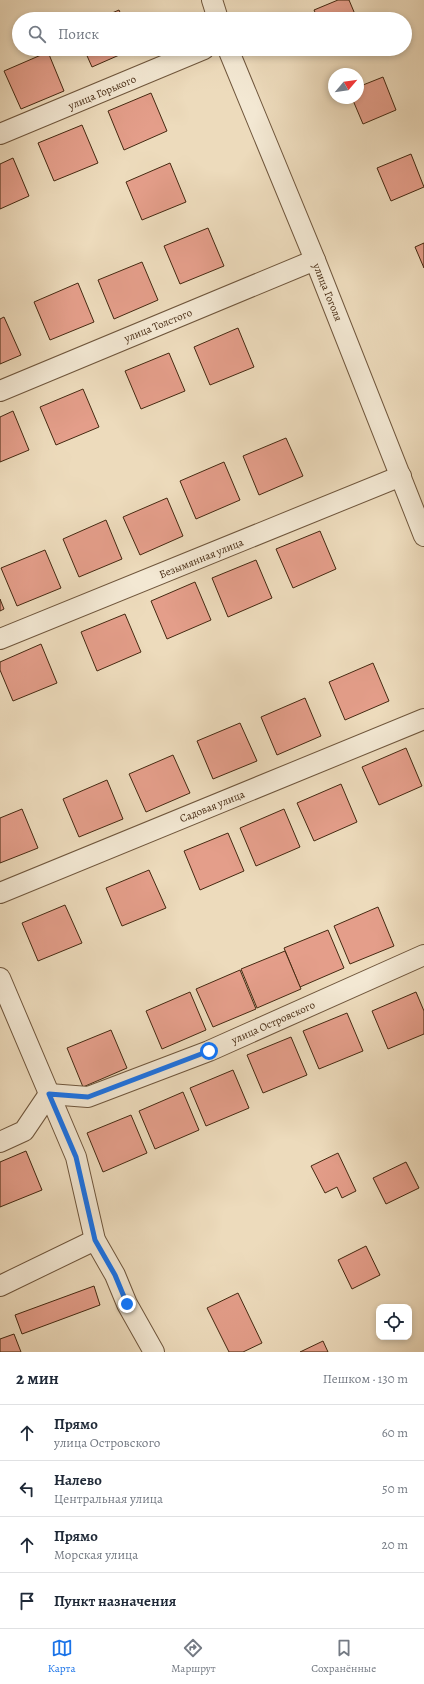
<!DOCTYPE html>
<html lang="ru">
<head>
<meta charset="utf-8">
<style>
	body { margin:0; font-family:Alegreya,serif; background:#f6f6f7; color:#1f2937 }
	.controls { position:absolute; right:12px; bottom:12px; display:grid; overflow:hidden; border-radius:8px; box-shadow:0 2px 6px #0003 }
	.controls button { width:36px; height:36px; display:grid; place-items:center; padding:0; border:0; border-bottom:1px solid #e0e1e3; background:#fff; color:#1f2937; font:20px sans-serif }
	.compass { position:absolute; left:328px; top:68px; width:36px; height:36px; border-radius:50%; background:#fff; box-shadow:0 2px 6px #0003; rotate:61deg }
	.stop { position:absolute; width:12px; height:12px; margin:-9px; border:3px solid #1a73e8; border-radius:50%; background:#fff }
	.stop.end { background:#1a73e8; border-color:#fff; box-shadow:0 1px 4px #0008 }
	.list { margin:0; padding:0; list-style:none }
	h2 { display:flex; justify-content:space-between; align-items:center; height:52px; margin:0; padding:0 16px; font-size:17px }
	h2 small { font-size:13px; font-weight:400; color:#747a83 }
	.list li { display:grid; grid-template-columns:26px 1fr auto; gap:12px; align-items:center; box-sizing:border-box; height:56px; padding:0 16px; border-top:1px solid #e0e1e3 }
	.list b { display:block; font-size:15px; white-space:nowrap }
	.list p { margin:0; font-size:13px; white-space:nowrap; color:#747a83 }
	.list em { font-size:13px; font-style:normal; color:#747a83 }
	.icon { flex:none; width:22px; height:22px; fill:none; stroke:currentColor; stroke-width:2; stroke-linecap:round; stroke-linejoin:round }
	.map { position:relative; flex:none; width:424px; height:1352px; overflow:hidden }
	.search { position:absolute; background:#fff; box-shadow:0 2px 6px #0003; left:12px; right:12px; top:12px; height:44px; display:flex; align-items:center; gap:10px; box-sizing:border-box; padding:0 14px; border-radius:22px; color:#747a83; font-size:15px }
	.sheet { height:276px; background:#fff }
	nav { display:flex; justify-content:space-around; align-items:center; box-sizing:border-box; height:56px; border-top:1px solid #e0e1e3; background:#fff; font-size:11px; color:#747a83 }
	nav a { display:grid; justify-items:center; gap:2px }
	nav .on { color:#1a73e8 }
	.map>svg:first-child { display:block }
	.building { fill:#e49e8a; stroke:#452911 }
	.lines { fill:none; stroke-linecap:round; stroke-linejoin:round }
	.street-casing { stroke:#6f563c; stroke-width:22 }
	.street { stroke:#f3e8d3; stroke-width:20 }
	.route { stroke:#1a73e8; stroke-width:5 }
	.labels { text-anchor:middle; stroke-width:3; stroke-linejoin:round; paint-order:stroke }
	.street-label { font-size:11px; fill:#452911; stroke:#f3e8d3 }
</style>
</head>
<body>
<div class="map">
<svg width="424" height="1352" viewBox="0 0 424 1352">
	<rect width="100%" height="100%" fill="#eddbbc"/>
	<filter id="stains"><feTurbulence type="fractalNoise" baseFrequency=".005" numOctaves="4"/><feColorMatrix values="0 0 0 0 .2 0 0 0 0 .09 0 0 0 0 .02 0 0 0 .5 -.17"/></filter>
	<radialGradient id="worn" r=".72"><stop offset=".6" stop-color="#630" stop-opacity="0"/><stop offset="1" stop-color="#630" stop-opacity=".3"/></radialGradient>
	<g class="building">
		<polygon points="338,0 349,0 357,19 318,19 314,10"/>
		<polygon points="119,10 123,19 98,19"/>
		<polygon points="84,49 133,49 92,67"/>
		<polygon points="48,52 64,91 21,109 4,71"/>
		<polygon points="383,77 396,110 363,124 352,98 358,98 358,87"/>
		<polygon points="151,93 167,131 124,150 108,111"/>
		<polygon points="82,125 98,163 54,181 38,143"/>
		<polygon points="411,154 424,187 391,201 377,168"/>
		<polygon points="13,158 29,196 0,209 0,164"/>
		<polygon points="170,163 186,202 142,220 126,182"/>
		<polygon points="208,228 224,266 180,284 164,246"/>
		<polygon points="424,243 424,268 415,247"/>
		<polygon points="142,262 158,300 114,319 98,280"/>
		<polygon points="78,283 94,322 50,340 34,302"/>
		<polygon points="4,317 21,355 0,364 0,319"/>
		<polygon points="238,328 254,367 210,385 194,347"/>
		<polygon points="169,353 185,391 141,409 125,371"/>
		<polygon points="83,389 99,427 56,445 40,407"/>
		<polygon points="13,411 29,450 0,462 0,417"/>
		<polygon points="286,438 303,476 259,495 243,456"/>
		<polygon points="224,462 240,500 196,519 180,481"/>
		<polygon points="167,498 183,536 140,555 123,517"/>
		<polygon points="106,520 122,559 79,577 63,539"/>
		<polygon points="320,531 336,569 293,588 276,549"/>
		<polygon points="45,550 61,588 17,606 1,568"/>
		<polygon points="256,560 272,598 228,617 212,578"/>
		<polygon points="195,582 211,620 167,639 151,601"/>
		<polygon points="0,599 4,609 0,611"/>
		<polygon points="125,614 141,652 97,671 81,632"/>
		<polygon points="41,644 57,683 13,701 0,670 0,662"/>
		<polygon points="373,663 389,701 345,720 329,682"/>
		<polygon points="305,698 321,736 277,755 261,717"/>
		<polygon points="240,723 257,761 213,779 197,741"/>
		<polygon points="406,748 422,786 379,805 362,767"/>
		<polygon points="173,755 190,793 146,812 129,774"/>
		<polygon points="107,780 123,819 79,837 63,799"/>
		<polygon points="341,784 357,822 314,841 297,803"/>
		<polygon points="22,809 38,848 0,863 0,818"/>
		<polygon points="284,809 300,847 256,866 240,828"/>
		<polygon points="228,833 244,871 200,890 184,851"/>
		<polygon points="149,870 166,908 122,926 106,888"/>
		<polygon points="65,905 82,943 38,961 22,923"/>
		<polygon points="378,907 394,946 350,964 334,926"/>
		<polygon points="328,930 344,968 300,987 284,948"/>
		<polygon points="285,951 301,989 257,1008 241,969"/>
		<polygon points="240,970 256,1009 213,1027 196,989"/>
		<polygon points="190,992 206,1030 162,1049 146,1011"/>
		<polygon points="416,992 424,1011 424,1034 388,1049 372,1011"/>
		<polygon points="347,1013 363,1051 319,1069 303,1031"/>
		<polygon points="111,1030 127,1068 83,1087 67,1048"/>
		<polygon points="291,1037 307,1075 263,1093 247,1055"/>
		<polygon points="233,1070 249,1108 206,1126 190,1088"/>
		<polygon points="183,1092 199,1130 155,1149 139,1111"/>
		<polygon points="131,1115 147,1153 103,1172 87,1133"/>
		<polygon points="26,1151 42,1190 0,1207 0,1162"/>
		<polygon points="338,1153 356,1191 342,1198 337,1187 325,1193 311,1166"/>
		<polygon points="406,1162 419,1188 386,1204 373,1178"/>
		<polygon points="366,1246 380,1275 352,1289 338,1260"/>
		<polygon points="94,1286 100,1305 22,1334 15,1315"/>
		<polygon points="238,1293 262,1343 243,1352 229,1352 207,1308"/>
		<polygon points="14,1334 21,1352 0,1352 0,1339"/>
		<polygon points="323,1341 328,1352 300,1352"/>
	</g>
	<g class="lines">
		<g class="street-casing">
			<g id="street">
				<polyline points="212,0 218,19"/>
				<polyline points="228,49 315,260 424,536"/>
				<polyline points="0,134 204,49"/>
				<polyline points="0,391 315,260"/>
				<polyline points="0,639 401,476"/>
				<polyline points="0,893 424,719"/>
				<polyline points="0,978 76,1157 95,1240 115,1275 127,1304 154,1352"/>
				<polyline points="0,1142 24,1131 49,1094 88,1097 209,1051 424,955"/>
				<polyline points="0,1286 95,1240"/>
			</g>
		</g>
		<use href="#street" class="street"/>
	</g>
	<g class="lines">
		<polyline class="route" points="127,1304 115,1275 95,1240 76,1157 49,1094 88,1097 209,1051"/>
	</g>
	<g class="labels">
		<g class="street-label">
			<text transform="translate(102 92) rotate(-23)" y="4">улица Горького</text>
			<text transform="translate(328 292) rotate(68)" y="4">улица Гоголя</text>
			<text transform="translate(158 325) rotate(-22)" y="4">улица Толстого</text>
			<text transform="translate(201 558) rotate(-22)" y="4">Безымянная улица</text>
			<text transform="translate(212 806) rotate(-22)" y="4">Садовая улица</text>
			<text transform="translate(273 1022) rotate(-24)" y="4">улица Островского</text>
		</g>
	</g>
	<rect width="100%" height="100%" filter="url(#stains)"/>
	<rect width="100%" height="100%" fill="url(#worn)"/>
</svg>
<div class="controls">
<button><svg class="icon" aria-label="locate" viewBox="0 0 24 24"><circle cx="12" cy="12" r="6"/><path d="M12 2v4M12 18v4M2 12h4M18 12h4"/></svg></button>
</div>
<svg class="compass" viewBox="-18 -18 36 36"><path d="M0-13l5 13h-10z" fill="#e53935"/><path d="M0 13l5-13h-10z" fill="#747a83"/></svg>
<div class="stop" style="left:209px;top:1051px"></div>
<div class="stop end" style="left:127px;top:1304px"></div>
<div class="search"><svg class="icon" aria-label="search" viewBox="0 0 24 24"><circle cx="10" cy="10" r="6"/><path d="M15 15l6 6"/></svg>Поиск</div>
</div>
<section class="sheet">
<h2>2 мин<small>Пешком · 130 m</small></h2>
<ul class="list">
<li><svg class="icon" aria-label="ahead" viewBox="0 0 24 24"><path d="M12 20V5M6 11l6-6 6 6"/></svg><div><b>Прямо</b><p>улица Островского</p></div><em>60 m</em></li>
<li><svg class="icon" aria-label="left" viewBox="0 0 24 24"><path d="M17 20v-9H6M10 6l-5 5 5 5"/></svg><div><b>Налево</b><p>Центральная улица</p></div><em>50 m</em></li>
<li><svg class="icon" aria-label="ahead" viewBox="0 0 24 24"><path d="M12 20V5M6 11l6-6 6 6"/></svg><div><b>Прямо</b><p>Морская улица</p></div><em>20 m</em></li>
<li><svg class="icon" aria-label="arrive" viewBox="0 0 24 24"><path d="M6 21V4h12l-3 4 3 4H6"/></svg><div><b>Пункт назначения</b></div></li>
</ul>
</section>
<nav>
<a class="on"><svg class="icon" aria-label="map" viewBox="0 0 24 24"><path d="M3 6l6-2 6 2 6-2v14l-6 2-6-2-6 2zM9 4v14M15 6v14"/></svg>Карта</a>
<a><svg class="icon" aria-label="directions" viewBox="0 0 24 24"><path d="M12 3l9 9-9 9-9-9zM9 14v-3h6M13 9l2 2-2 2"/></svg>Маршрут</a>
<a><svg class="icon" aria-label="saved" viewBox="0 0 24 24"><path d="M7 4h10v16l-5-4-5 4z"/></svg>Сохранённые</a>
</nav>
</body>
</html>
